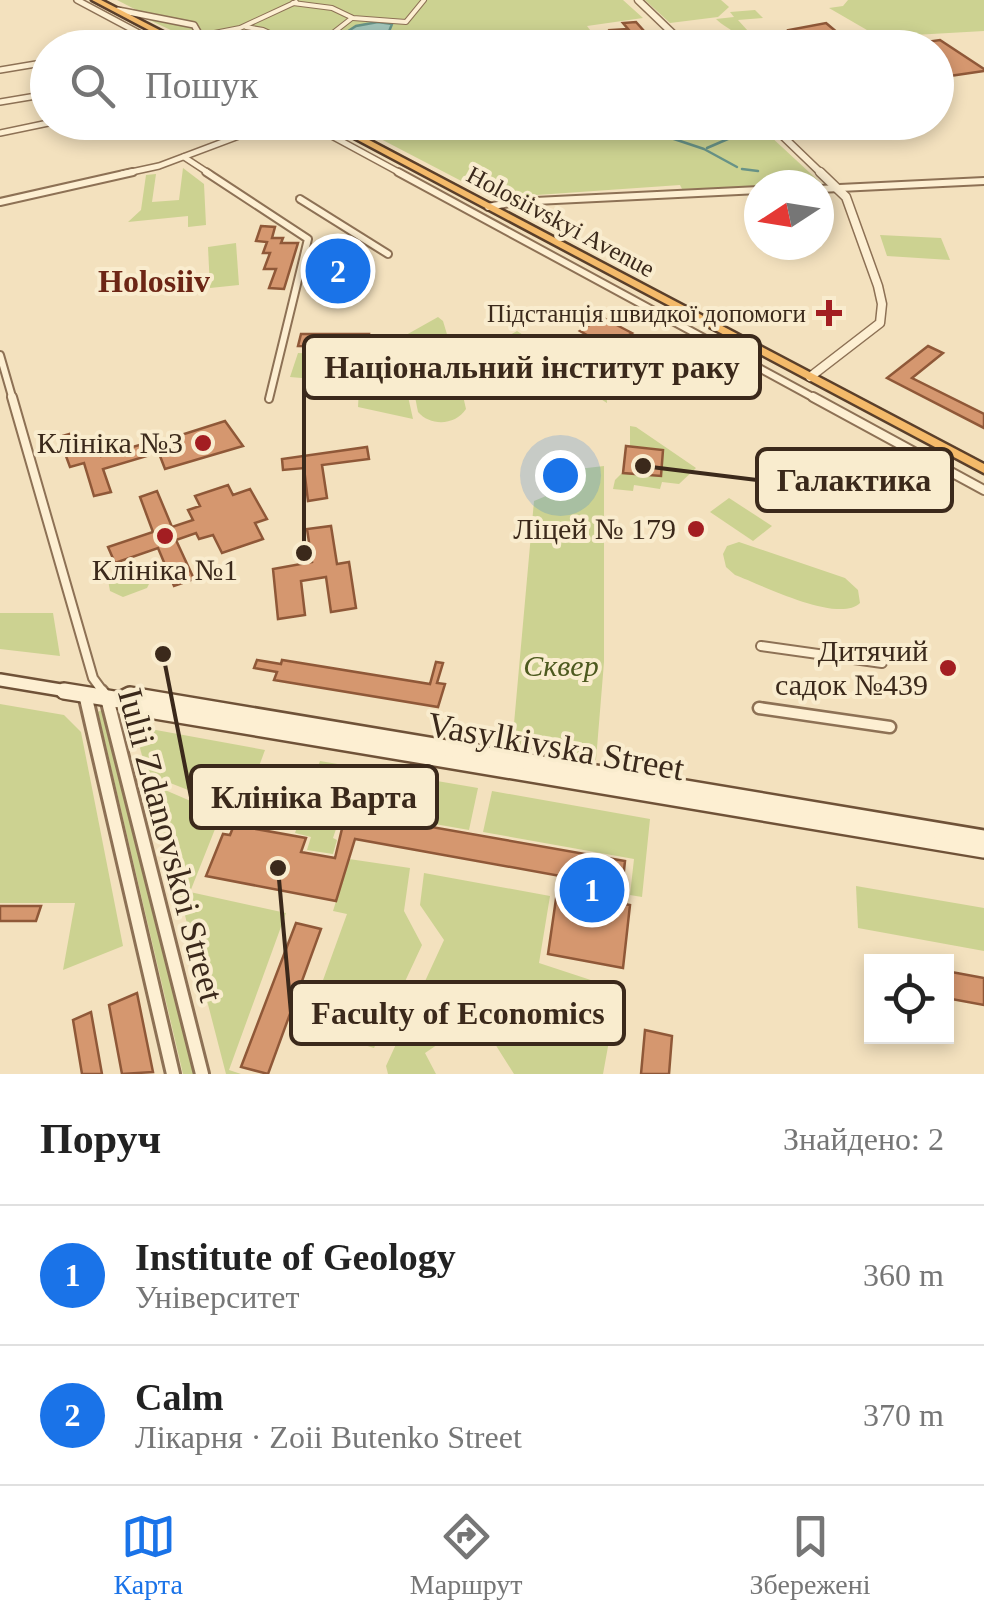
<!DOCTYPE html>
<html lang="uk">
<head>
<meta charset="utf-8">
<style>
	body { margin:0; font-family:"Times New Roman",serif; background:#f2f2f2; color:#222 }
	.controls { position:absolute; right:30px; bottom:30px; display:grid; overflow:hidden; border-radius:0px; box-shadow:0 5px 15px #0003 }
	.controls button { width:90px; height:90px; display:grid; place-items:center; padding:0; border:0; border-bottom:2px solid #e0e0e0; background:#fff; color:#222; font:50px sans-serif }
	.compass { position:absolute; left:744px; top:170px; width:90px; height:90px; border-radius:50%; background:#fff; box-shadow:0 5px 15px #0003; rotate:258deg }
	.you { position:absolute; left:560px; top:475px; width:35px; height:35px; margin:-25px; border:8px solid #fff; border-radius:50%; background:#1a73e8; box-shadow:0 0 0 15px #1a73e833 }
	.badge { display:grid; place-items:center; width:65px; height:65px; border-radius:50%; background:#1a73e8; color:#fff; font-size:32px; font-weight:700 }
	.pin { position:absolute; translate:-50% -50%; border:5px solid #fff; box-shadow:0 2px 10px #0006 }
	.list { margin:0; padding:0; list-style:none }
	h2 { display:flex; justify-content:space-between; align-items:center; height:130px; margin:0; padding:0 40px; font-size:42px }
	h2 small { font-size:32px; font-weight:400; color:#767676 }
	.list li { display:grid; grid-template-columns:65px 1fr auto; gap:30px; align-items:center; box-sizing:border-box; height:140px; padding:0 40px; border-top:2px solid #e0e0e0 }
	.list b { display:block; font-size:38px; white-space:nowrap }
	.list p { margin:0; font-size:32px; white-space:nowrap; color:#767676 }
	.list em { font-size:32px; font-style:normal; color:#767676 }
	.icon { flex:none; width:55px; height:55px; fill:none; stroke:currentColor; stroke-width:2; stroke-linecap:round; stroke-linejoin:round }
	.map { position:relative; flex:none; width:984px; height:1074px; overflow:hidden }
	.search { position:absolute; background:#fff; box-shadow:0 5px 15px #0003; left:30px; right:30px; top:30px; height:110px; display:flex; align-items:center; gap:25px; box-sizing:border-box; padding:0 35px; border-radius:55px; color:#767676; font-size:38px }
	.sheet { height:410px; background:#fff }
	nav { display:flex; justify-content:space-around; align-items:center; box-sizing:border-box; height:140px; border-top:2px solid #e0e0e0; background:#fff; font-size:28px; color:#767676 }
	nav a { display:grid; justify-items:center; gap:5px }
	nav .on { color:#1a73e8 }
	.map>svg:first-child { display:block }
	.green { fill:#ccd291 }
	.water { fill:#a2c4b9; stroke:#689387; stroke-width:2.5 }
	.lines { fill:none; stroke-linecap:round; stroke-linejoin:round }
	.stream { stroke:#689387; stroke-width:2.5 }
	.building { fill:#d5976f; stroke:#8f5838; stroke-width:2.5 }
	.pedestrian-casing { stroke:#8d7155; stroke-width:6 }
	.minor-far3-casing { stroke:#8d7155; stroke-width:8 }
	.minor-far2-casing { stroke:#8d7155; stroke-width:10 }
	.minor-far1-casing { stroke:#8d7155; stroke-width:12 }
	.minor-casing { stroke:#8d7155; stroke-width:15 }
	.tertiary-far2-casing { stroke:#8d7155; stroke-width:9 }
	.tertiary-far1-casing { stroke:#8d7155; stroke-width:11 }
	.tertiary-casing { stroke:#8d7155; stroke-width:18 }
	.secondary-far1-casing { stroke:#6f5238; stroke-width:16 }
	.secondary-casing { stroke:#6f5238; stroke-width:20 }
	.trunk-casing { stroke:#5a3f2a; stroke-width:5 }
	.pedestrian { stroke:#fdefd2; stroke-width:4 }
	.minor-far3 { stroke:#fdefd2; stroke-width:5 }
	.minor-far2 { stroke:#fdefd2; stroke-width:6 }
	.minor-far1 { stroke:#fdefd2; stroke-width:8 }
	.minor { stroke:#fdefd2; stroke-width:10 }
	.tertiary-far2 { stroke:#fdefd2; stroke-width:6 }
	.tertiary-far1 { stroke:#fdefd2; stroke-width:8 }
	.tertiary { stroke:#fdefd2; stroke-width:12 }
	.secondary-far1 { stroke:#fdefd2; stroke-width:11 }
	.secondary { stroke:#fdefd2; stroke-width:15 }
	.trunk { fill:#f4ba6a; fill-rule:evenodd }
	.trunk-bridge-casing { stroke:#5a3f2a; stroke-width:10; stroke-linecap:butt }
	.trunk-bridge { stroke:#f4ba6a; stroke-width:8 }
	.poi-dot { fill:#a31e22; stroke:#f9ecce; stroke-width:4 }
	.labels { text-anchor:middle; stroke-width:8; stroke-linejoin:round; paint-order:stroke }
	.far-street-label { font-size:25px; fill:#3b291b; stroke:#f9ecce }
	.far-poi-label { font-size:25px; fill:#3b291b; stroke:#f9ecce; text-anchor:end }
	.poi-label { font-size:30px; fill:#3b291b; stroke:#f9ecce; text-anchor:end }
	.park-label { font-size:30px; font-style:italic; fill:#4d5a1f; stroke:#f9ecce }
	.far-district-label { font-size:32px; font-weight:bold; fill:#6c2515; stroke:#f9ecce }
	.near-street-label { font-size:35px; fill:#3b291b; stroke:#f9ecce }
	.leader { fill:none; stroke:#3b291b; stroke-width:4 }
	.callout-dot { fill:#3b291b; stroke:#f9ecce; stroke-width:4 }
	.callout { fill:#f9ecce; stroke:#3b291b; stroke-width:4 }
	.callout-label { font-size:32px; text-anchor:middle; font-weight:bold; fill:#3b291b }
</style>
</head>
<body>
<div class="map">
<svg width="984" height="1074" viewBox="0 0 984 1074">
	<rect width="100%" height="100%" fill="#f3e1be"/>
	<g class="green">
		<polygon points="117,0 623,0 643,18 587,26 603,47 209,48 143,17 152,18"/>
		<polygon points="645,0 721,0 729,7 718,17 670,23"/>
		<polygon points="848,0 984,0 984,31 879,37 829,8 843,6"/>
		<path d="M755 10 763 18 738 20 748 31 759 30 765 36 764 33 784 31 803 47H780L773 41 777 47H749C748 37 727 30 716 19L734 17 730 12Z"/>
		<polygon points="350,123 756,123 823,185 682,189 680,185 494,198"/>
		<polygon points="183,168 204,184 206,225 188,227 188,216 128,222 141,210 146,175 156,174 152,202 179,200"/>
		<polygon points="880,235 941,238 950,260 887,256"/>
		<polygon points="236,243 239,285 210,288 208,247"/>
		<path d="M438 317 443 321 452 351C430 346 419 352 401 365L413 419 358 407 359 389 325 380 290 377 298 353 402 358 422 347 406 335Z"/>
		<polygon points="517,331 562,360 571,358 614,385 606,390 607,403 505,338"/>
		<path d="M432 355 455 361 466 409C455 426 430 426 418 412L409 366Z"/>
		<polygon points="630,426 636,427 696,468 679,484 662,482 660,489 634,485 633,491 613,489 615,480 623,472 626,446 630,446"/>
		<polygon points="604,466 604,662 596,760 512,746 534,501 558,491 553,472"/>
		<polygon points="729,498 772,526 753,541 710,512"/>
		<path d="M739 542 845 578 858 590 860 603C839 624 762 585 735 575L726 567 723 554 727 546Z"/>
		<polygon points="142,567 150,582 147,588 123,597 110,591 108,580 116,572"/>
		<polygon points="0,613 53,613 60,656 0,649"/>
		<polygon points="0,704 64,715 81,732 123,946 63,970 75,903 0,903"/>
		<polygon points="103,709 108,711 195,1074 183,1074 98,712"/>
		<polygon points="134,726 265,750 244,807 219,802 147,774"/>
		<polygon points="320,761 478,788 469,830 343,808 333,838 337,840 333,854 307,850 311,837 295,833"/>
		<polygon points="151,784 221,814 190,892 286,913 229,1070 241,1074 226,1074"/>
		<polygon points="492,791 650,819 642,897 630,895 634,859 483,832"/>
		<polygon points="349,859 410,868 404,911 422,945 374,1048 306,1027 347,914 333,911"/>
		<polygon points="424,873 550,896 539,963 609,986 611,1030 603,1074 514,1074 478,1017 425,1053 436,1074 388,1074 386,1066 444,940 420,905"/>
		<polygon points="856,886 984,908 984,951 858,928"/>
	</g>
	<polygon class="water" points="378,22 392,24 383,47 344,47 342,35 356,26"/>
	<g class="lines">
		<g class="stream">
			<polyline points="492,122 540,131"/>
			<polyline points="578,123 587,129 617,132"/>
			<polyline points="625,131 647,130 663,135"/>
			<polyline points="668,137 704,149 737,167"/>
			<polyline points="707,148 751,129"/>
			<polyline points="742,169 758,171"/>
			<polyline points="774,174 795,176"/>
		</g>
	</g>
	<g class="building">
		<polygon points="636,22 644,31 633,32 645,48 617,48 617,39 610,30 628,29 623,23"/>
		<polygon points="826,23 851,44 808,47 789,30"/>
		<polygon points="940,40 984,69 984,71 936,78 936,48 919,48 919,43"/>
		<polygon points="261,226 275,227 272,238 283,238 281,243 298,243 284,289 269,288 276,269 264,269 270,253 263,253 267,242 256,241"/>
		<polygon points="602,317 609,321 632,333 609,348 580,331"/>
		<polygon points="301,334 369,334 367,347 298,346"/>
		<polygon points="928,346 943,353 912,378 984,414 984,428 887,378"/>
		<polygon points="225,421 243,446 165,469 160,456 167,454 162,441"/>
		<polygon points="69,434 74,453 98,446 101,456 143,444 147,456 103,469 111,492 94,496 84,463 70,467 59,437"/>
		<polygon points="626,446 663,450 661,476 623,473"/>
		<polygon points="367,447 369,459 322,465 327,498 308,501 304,468 283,470 282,459"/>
		<polygon points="228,485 233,495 250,489 267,519 255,523 263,539 222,553 213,535 199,539 196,533 176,540 194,579 174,586 158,548 115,563 108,547 153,532 140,497 157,491 172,527 193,520 188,510 200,506 195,496"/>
		<polygon points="331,526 337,564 349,562 356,608 331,612 326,577 301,581 305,615 278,619 273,569 312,562 307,529"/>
		<polygon points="257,660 281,664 282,660 430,684 436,662 443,663 437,683 445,684 438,707 274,680 277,672 254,668"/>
		<polygon points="346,812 625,861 622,889 598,884 596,899 630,905 623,968 548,954 557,892 586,897 588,881 355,839 336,901 206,876 223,834 230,835 234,825 306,838 301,852 335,858"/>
		<polygon points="0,906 41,906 36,921 0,921"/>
		<polygon points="296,923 321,929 268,1074 241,1067"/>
		<polygon points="946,971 984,978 984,1005 946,998"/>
		<polygon points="137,993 153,1072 122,1074 109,1005"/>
		<polygon points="91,1012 102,1074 82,1074 73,1020"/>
		<polygon points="645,1030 672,1036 669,1074 641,1074"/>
	</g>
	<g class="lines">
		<g class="pedestrian-casing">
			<g id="pedestrian">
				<polyline points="293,3 332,8 353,18 406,22 424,0"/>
				<polyline points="246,27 263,30 303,48"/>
				<polyline points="194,37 240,28 296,2"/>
				<polyline points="288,48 329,36 352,18"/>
			</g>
		</g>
		<g class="minor-far3-casing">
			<g id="minor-far3">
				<polyline points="77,0 167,48"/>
				<polyline points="118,10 194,25 198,32 187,38"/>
				<polyline points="131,48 146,43"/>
				<polyline points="0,70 48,62"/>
				<polyline points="0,102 48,94"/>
				<polyline points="306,122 402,174"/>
				<polyline points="0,133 53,122"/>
				<polyline points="184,157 210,174"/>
				<polyline points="122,174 159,166 276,122"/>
			</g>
		</g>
		<g class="minor-far2-casing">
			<g id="minor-far2">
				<polyline points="206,172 308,239 269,399"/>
				<polyline points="398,172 818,400"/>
				<polyline points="819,189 984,181"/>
				<polyline points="300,199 388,254"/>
				<polyline points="0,202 133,172"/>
				<polyline points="488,207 515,202 759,190"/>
				<polyline points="0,355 13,400"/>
			</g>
		</g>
		<g class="minor-far1-casing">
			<g id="minor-far1">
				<polyline points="12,397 93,678 104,693"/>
				<polyline points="813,397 984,490"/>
				<polyline points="761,646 882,663"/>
			</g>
		</g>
		<g class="minor-casing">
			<g id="minor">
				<polyline points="102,691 107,698"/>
				<polyline points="759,708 890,727"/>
			</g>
		</g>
		<g class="tertiary-far2-casing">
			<g id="tertiary-far2">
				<polyline points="638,0 688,48"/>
				<polyline points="768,122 822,174"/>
			</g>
		</g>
		<g class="tertiary-far1-casing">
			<polyline id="tertiary-far1" points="810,377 880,323 882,304 878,286 846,197 820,172"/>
		</g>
		<g class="tertiary-casing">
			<g id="tertiary">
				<polyline points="85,694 173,1074"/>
				<polyline points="107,698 202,1074"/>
			</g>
		</g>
		<g class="secondary-far1-casing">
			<polyline id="secondary-far1" points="0,680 79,693"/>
		</g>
		<g class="secondary-casing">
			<g id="secondary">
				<polyline points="64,691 120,700 131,707 984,850"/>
				<polyline points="120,700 130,695 984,838"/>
			</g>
		</g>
		<g class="trunk-casing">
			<g id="trunk">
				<polygon points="92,0 101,0 171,36 164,38"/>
				<polygon points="324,122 335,122 984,464 984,473"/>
			</g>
		</g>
		<use href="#pedestrian" class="pedestrian"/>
		<use href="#minor-far3" class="minor-far3"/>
		<use href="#minor-far2" class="minor-far2"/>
		<use href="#minor-far1" class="minor-far1"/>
		<use href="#minor" class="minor"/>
		<use href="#tertiary-far2" class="tertiary-far2"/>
		<use href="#tertiary-far1" class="tertiary-far1"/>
		<use href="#tertiary" class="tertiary"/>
		<use href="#secondary-far1" class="secondary-far1"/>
		<use href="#secondary" class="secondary"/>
		<use href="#trunk" class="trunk"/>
		<g class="trunk-bridge-casing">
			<polyline id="trunk-bridge" points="167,36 181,44"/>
		</g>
		<use href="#trunk-bridge" class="trunk-bridge"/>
	</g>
	<g class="poi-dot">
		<path d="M824 298h10v10h10v10h-10v10h-10v-10h-10v-10h10z"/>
		<circle cx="203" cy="443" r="10"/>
		<circle cx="696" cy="529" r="10"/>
		<circle cx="165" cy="536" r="10"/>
		<circle cx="948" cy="668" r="10"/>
	</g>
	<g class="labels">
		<g class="far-street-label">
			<text transform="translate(561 221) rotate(28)" y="9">Holosiivskyi Avenue</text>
		</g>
		<g class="far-poi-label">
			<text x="806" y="322">Підстанція швидкої допомоги</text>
		</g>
		<g class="poi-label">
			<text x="183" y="453">Клініка №3</text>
			<text x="676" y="539">Ліцей № 179</text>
			<text x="165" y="580" text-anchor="middle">Клініка №1</text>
			<text x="928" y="661">Дитячий<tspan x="928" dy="34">садок №439</tspan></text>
		</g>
		<g class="park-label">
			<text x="561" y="676">Сквер</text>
		</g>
		<g class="far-district-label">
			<text x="154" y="292">Holosiiv</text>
		</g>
		<g class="near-street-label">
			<text transform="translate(556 746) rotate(10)" y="12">Vasylkivska Street</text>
			<text transform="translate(171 845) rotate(75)" y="12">Iulii Zdanovskoi Street</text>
		</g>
	</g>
	<path class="leader" d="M304 553L304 367M643 466L757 480M163 654L191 797M278 868L291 1013"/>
	<g class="callout-dot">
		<circle cx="304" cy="553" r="10"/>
		<circle cx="643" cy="466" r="10"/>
		<circle cx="163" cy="654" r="10"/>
		<circle cx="278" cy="868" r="10"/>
	</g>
	<g class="callout">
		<rect x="304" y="336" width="456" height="62" rx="10"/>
		<rect x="757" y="449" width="195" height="62" rx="10"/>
		<rect x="191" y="766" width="246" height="62" rx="10"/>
		<rect x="291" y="982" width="333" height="62" rx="10"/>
	</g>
	<g class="callout-label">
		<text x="532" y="378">Національний інститут раку</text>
		<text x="854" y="491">Галактика</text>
		<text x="314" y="808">Клініка Варта</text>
		<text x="458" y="1024">Faculty of Economics</text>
	</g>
</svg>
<div class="controls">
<button><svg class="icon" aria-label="locate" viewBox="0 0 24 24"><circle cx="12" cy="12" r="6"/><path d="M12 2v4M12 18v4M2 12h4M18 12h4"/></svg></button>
</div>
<svg class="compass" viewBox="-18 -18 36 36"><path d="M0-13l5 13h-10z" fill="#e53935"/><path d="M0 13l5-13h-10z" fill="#767676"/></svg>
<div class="you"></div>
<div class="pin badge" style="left:592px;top:890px">1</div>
<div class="pin badge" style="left:338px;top:271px">2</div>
<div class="search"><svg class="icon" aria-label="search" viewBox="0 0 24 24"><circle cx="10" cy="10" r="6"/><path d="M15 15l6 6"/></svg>Пошук</div>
</div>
<section class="sheet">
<h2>Поруч<small>Знайдено: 2</small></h2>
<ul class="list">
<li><span class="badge">1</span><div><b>Institute of Geology</b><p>Університет</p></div><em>360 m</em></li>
<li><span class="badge">2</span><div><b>Calm</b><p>Лікарня · Zoii Butenko Street</p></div><em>370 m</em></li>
</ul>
</section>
<nav>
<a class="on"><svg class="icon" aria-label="map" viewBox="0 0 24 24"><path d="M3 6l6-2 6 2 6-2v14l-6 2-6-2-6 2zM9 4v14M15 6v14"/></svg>Карта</a>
<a><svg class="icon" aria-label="directions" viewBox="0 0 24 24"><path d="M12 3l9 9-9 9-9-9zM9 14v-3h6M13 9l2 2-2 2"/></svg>Маршрут</a>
<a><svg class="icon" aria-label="saved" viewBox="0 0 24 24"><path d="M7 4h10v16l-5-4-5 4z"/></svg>Збережені</a>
</nav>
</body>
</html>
